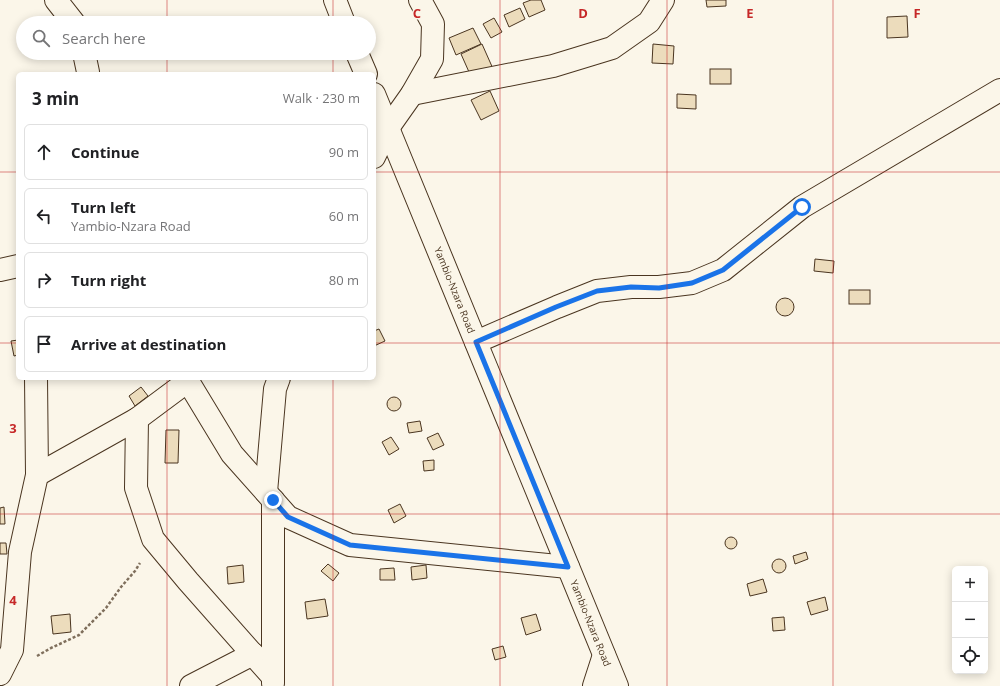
<!DOCTYPE html>
<html lang="en">
<head>
<meta charset="utf-8">
<style>
	body { margin:0; font-family:"Open Sans",sans-serif; background:#f2f2f2; color:#202124 }
	.controls { position:absolute; right:12px; bottom:12px; display:grid; overflow:hidden; border-radius:6px; box-shadow:0 2px 10px #0003 }
	.controls button { width:36px; height:36px; display:grid; place-items:center; padding:0; border:0; border-bottom:1px solid #e0e0e0; background:#fff; color:#202124; font:20px sans-serif }
	.stop { position:absolute; width:12px; height:12px; margin:-9px; border:3px solid #1a73e8; border-radius:50%; background:#fff }
	.stop.end { background:#1a73e8; border-color:#fff; box-shadow:0 1px 4px #0008 }
	.list { margin:0; padding:0; list-style:none }
	h2 { display:flex; justify-content:space-between; align-items:center; height:52px; margin:0; padding:0 16px; font-size:17px }
	h2 small { font-size:13px; font-weight:400; color:#757577 }
	.list li { display:grid; grid-template-columns:26px 1fr auto; gap:12px; align-items:center; box-sizing:border-box; height:56px; margin:0 8px 8px; padding:0 8px; border:1px solid #e0e0e0; border-radius:6px }
	.list b { display:block; font-size:15px; white-space:nowrap }
	.list p { margin:0; font-size:13px; white-space:nowrap; color:#757577 }
	.list em { font-size:13px; font-style:normal; color:#757577 }
	.icon { flex:none; width:22px; height:22px; fill:none; stroke:currentColor; stroke-width:2; stroke-linecap:round; stroke-linejoin:round }
	.map { position:relative; flex:none; width:1000px; height:686px; overflow:hidden }
	.search { position:absolute; background:#fff; box-shadow:0 2px 10px #0003; left:16px; top:16px; width:360px; height:44px; display:flex; align-items:center; gap:10px; box-sizing:border-box; padding:0 14px; border-radius:22px; color:#757577; font-size:15px }
	.panel { position:absolute; background:#fff; box-shadow:0 2px 10px #0003; left:16px; top:72px; width:360px; height:308px; border-radius:6px }
	.map>svg:first-child { display:block }
	.building { fill:#ecdcbc; stroke:#4a3520 }
	.lines { fill:none; stroke-linecap:round; stroke-linejoin:round }
	.street-casing { stroke:#4a3520; stroke-width:24 }
	.primary-casing { stroke:#4a3520; stroke-width:24 }
	.path { stroke:#7f6f5c; stroke-width:2.5; stroke-dasharray:3 2; stroke-linecap:butt }
	.street { stroke:#fbf6e9; stroke-width:22 }
	.primary { stroke:#fbf6e9; stroke-width:22 }
	.route { stroke:#1a73e8; stroke-width:5 }
	.grid { fill:none; stroke:#c62828; stroke-width:1; stroke-opacity:0.55 }
	.labels { text-anchor:middle; stroke-width:3; stroke-linejoin:round; paint-order:stroke }
	.street-label { font-size:10px; fill:#4a3520; stroke:#fbf6e9 }
	.grid-label { font-size:13px; text-anchor:middle; font-weight:bold; fill:#c62828; stroke:#fbf6e9; stroke-width:3; stroke-linejoin:round; paint-order:stroke }
</style>
</head>
<body>
<div class="map">
<svg width="1000" height="686" viewBox="0 0 1000 686">
	<rect width="100%" height="100%" fill="#fbf6e9"/>
	<g class="building">
		<polygon points="531,0 541,0 545,10 529,17 523,3"/>
		<polygon points="706,0 726,0 726,6 707,7"/>
		<polygon points="520,8 525,19 509,27 504,15"/>
		<polygon points="907,16 908,37 887,38 887,17"/>
		<polygon points="494,18 502,32 491,38 483,24"/>
		<polygon points="473,28 481,44 456,55 449,38"/>
		<polygon points="482,44 494,71 473,81 461,54"/>
		<polygon points="653,44 674,46 673,64 652,63"/>
		<rect x="710" y="69" width="21" height="15"/>
		<polygon points="490,91 499,111 481,120 471,100"/>
		<polygon points="677,94 696,95 696,109 677,108"/>
		<polygon points="815,259 834,261 833,273 814,271"/>
		<rect x="849" y="290" width="21" height="14"/>
		<circle cx="785" cy="307" r="9"/>
		<polygon points="379,329 385,341 374,346 374,331"/>
		<polygon points="18,340 18,355 14,356 11,341"/>
		<polygon points="141,387 148,396 135,406 129,396"/>
		<circle cx="394" cy="404" r="7"/>
		<polygon points="420,421 422,431 409,433 407,423"/>
		<polygon points="166,430 179,430 178,463 165,463"/>
		<polygon points="438,433 444,445 433,450 427,438"/>
		<polygon points="391,437 399,449 389,455 382,442"/>
		<polygon points="434,460 434,470 424,471 423,461"/>
		<polygon points="400,504 406,516 394,523 388,510"/>
		<polygon points="4,507 5,524 0,524 0,508"/>
		<circle cx="731" cy="543" r="6"/>
		<polygon points="0,543 6,543 7,554 0,554"/>
		<polygon points="806,552 808,559 795,564 793,556"/>
		<circle cx="779" cy="566" r="7"/>
		<polygon points="328,564 339,573 333,581 321,571"/>
		<polygon points="243,565 244,582 228,584 227,567"/>
		<polygon points="426,565 427,578 412,580 411,567"/>
		<polygon points="394,568 395,580 380,580 380,569"/>
		<polygon points="763,579 767,592 750,596 747,584"/>
		<polygon points="825,597 828,610 811,615 807,602"/>
		<polygon points="325,599 328,616 307,619 305,602"/>
		<polygon points="70,614 71,632 53,634 51,616"/>
		<polygon points="536,614 541,630 526,635 521,618"/>
		<polygon points="784,617 785,630 773,631 772,618"/>
		<polygon points="503,646 506,657 495,660 492,649"/>
	</g>
	<g class="lines">
		<g class="street-casing">
			<g id="street">
				<polyline points="56,0 74,23"/>
				<polyline points="84,53 88,72 88,74"/>
				<polyline points="412,94 553,66 612,48 649,22 663,0"/>
				<polyline points="374,157 388,128 412,94 432,59 433,24 420,0"/>
				<polyline points="0,270 18,266"/>
				<polyline points="476,342 557,307 597,291 631,287 659,287 692,283 723,270 802,207 1000,90"/>
				<polyline points="186,378 232,454 288,517 350,545 568,567"/>
				<polyline points="137,419 136,488 153,539 188,581 273,677"/>
				<polyline points="37,475 137,419 188,381"/>
				<polyline points="266,492 275,389 279,378"/>
				<polyline points="0,674 12,650 20,552 37,475 36,378"/>
				<polyline points="273,683 273,500"/>
				<polyline points="191,686 253,654"/>
				<polyline points="594,686 604,655"/>
			</g>
		</g>
		<g class="primary-casing">
			<g id="primary">
				<polyline points="335,0 344,23"/>
				<polyline points="357,53 366,74"/>
				<polyline points="374,94 617,686"/>
			</g>
		</g>
		<polyline class="path" points="37,656 51,648 79,635 106,608 121,587 135,571 140,563"/>
		<use href="#street" class="street"/>
		<use href="#primary" class="primary"/>
	</g>
	<g class="lines">
		<polyline class="route" points="273,500 288,517 350,545 568,567 476,342 556,307 597,291 631,287 659,288 692,283 723,270 802,207"/>
	</g>
	<path class="grid" d="M167 0V23M333 0V23M500 0V686M667 0V686M833 0V686M167 53V74M333 53V74M0 172H18M374 172H1000M0 343H18M374 343H1000M167 378V686M333 378V686M0 514H1000"/>
	<g class="labels">
		<g class="street-label">
			<text transform="translate(455 290) rotate(68)" y="4">Yambio-Nzara Road</text>
			<text transform="translate(591 623) rotate(68)" y="4">Yambio-Nzara Road</text>
		</g>
	</g>
	<g class="grid-label">
		<text x="417" y="18">C</text>
		<text x="583" y="18">D</text>
		<text x="750" y="18">E</text>
		<text x="917" y="18">F</text>
		<text x="13" y="433">3</text>
		<text x="13" y="605">4</text>
	</g>
</svg>
<div class="controls">
<button>+</button>
<button>−</button>
<button><svg class="icon" aria-label="locate" viewBox="0 0 24 24"><circle cx="12" cy="12" r="6"/><path d="M12 2v4M12 18v4M2 12h4M18 12h4"/></svg></button>
</div>
<div class="stop" style="left:802px;top:207px"></div>
<div class="stop end" style="left:273px;top:500px"></div>
<div class="search"><svg class="icon" aria-label="search" viewBox="0 0 24 24"><circle cx="10" cy="10" r="6"/><path d="M15 15l6 6"/></svg>Search here</div>
<section class="panel">
<h2>3 min<small>Walk · 230 m</small></h2>
<ul class="list">
<li><svg class="icon" aria-label="ahead" viewBox="0 0 24 24"><path d="M12 20V5M6 11l6-6 6 6"/></svg><div><b>Continue</b></div><em>90 m</em></li>
<li><svg class="icon" aria-label="left" viewBox="0 0 24 24"><path d="M17 20v-9H6M10 6l-5 5 5 5"/></svg><div><b>Turn left</b><p>Yambio-Nzara Road</p></div><em>60 m</em></li>
<li><svg class="icon" aria-label="right" viewBox="0 0 24 24"><path d="M7 20v-9h11M14 6l5 5-5 5"/></svg><div><b>Turn right</b></div><em>80 m</em></li>
<li><svg class="icon" aria-label="arrive" viewBox="0 0 24 24"><path d="M6 21V4h12l-3 4 3 4H6"/></svg><div><b>Arrive at destination</b></div></li>
</ul>
</section>
</div>
</body>
</html>
